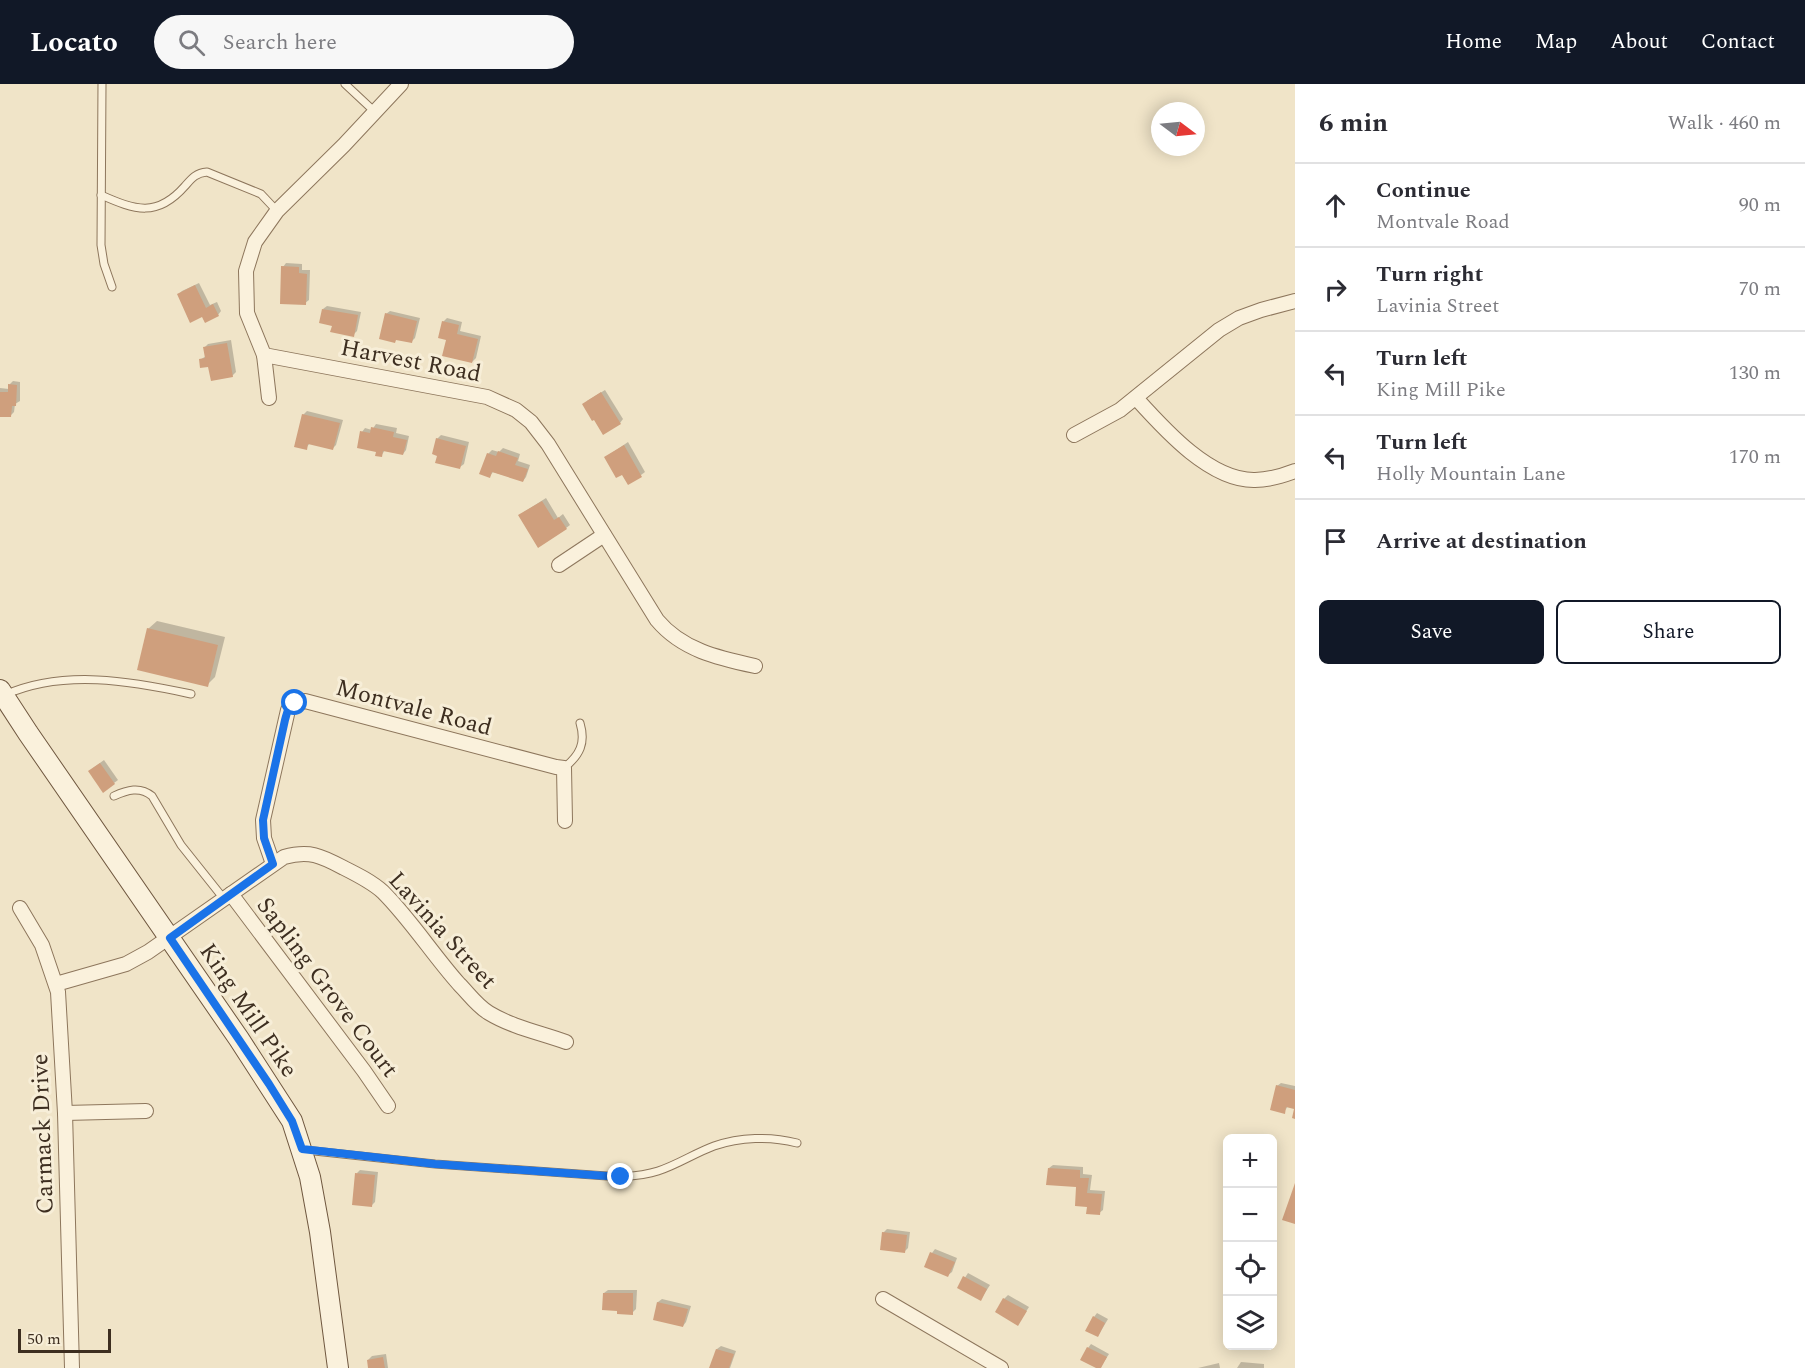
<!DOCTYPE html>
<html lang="en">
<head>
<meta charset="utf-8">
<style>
	body { margin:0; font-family:Spectral,serif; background:#f7f7f7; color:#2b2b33 }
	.controls { position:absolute; right:18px; bottom:18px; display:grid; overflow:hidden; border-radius:9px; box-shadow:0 3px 15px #0003 }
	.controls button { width:54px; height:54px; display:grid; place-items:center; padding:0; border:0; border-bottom:2px solid #e1e1e2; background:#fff; color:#2b2b33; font:30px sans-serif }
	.compass { position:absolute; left:1151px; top:18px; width:54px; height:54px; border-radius:50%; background:#fff; box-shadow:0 3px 15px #0003; rotate:106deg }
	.scale { position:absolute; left:18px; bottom:15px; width:93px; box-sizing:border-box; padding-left:6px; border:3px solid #3d2e20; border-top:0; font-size:16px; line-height:21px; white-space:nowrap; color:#3d2e20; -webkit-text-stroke:4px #f7eed8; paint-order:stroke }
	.stop { position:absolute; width:18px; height:18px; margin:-14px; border:4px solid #1a73e8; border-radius:50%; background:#fff }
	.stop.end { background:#1a73e8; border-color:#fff; box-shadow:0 2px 6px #0008 }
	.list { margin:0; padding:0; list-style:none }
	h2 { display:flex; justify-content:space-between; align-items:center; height:78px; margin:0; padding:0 24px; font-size:26px }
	h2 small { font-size:20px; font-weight:400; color:#7c7c81 }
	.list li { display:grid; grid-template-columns:39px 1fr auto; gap:18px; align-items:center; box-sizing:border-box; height:84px; padding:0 24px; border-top:2px solid #e1e1e2 }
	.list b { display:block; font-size:22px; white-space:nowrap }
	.list p { margin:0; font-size:20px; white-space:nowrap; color:#7c7c81 }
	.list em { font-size:20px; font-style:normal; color:#7c7c81 }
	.actions { display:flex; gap:12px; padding:18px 24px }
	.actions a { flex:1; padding:14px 0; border:2px solid #111827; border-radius:9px; text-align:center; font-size:21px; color:#111827 }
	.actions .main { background:#111827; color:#fff }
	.icon { flex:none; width:33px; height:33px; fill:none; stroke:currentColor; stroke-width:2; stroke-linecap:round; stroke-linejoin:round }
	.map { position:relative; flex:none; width:1295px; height:1284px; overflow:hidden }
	header { display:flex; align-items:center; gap:36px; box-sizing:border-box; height:84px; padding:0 30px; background:#111827; color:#fff }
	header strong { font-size:28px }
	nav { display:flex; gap:33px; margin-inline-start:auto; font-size:21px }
	.search { width:420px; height:54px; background:#f7f7f7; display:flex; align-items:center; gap:15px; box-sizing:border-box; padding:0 21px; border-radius:33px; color:#7c7c81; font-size:22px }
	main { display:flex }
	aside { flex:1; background:#fff }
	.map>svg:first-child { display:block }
	.shadow { fill:#0003 }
	.building { fill:#cf9f7d }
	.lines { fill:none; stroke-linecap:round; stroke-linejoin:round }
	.service-casing { stroke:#8d765c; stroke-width:9 }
	.minor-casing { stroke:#8d765c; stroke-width:16 }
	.secondary-casing { stroke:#6f573f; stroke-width:22 }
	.service { stroke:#faf1dc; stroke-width:7 }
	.minor { stroke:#faf1dc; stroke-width:14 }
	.secondary { stroke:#faf1dc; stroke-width:20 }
	.route { stroke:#1a73e8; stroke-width:8 }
	.labels { text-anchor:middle; stroke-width:6; stroke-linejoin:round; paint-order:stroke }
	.street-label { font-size:24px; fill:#3d2e20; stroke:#f7eed8 }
</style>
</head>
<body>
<header>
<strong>Locato</strong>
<div class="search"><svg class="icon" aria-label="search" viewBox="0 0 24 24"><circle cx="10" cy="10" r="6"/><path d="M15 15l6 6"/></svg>Search here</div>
<nav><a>Home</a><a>Map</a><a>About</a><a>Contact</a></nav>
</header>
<main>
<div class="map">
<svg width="1295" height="1284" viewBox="0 0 1295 1284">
	<rect width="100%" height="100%" fill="#f0e4c8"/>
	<g class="shadow">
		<polygon points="286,179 302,180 302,186 310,186 309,216 305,219 283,183"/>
		<polygon points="199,199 210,221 217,218 221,227 218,231 203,231 179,210 182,207"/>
		<polygon points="327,222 361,228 357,247 353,251 333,240 323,225"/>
		<polygon points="390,227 420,234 415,254 411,258 386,230"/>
		<polygon points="447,234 462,238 460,247 481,252 476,274 472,278 448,255 443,238"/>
		<polygon points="231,256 236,288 232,292 200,276 206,272 204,264 208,260"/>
		<polygon points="13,297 20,298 20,317 15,320 14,328 11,331 0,331 0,304 9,305 9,301"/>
		<polygon points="605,306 623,335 620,339 595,334 587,317"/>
		<polygon points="307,327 343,336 336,361 333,364 310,359 306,364 303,331"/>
		<polygon points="376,340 397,344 396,349 409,352 406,366 403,370 385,366 381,372 362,348 365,344 372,346"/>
		<polygon points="441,351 469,358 464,380 460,383 439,371 437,355"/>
		<polygon points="628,358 645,388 641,391 622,389 606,373"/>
		<polygon points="503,364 520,370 518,377 530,381 526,393 523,397 493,388 490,392 488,370 492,366 499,368"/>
		<polygon points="546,414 558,434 563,430 570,441 566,444 524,428"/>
		<polygon points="157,537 225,553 215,593 207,601 148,545"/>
		<polygon points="104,676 118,696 114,699 93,684"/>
		<polygon points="1281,999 1295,1002 1295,1023 1288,1022 1284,1028 1277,1002"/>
		<polygon points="1053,1081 1083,1083 1083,1090 1092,1091 1090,1106 1105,1107 1103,1126 1099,1129 1088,1121 1078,1102 1049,1084"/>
		<polygon points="360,1086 378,1088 375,1118 371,1122 357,1089"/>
		<polygon points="887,1145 910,1148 908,1164 904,1168 883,1149"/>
		<polygon points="935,1165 957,1174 952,1188 948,1191 926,1182 932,1169"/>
		<polygon points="968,1189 990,1201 981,1215 959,1203"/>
		<polygon points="608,1206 637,1206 636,1225 632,1229 618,1225 604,1209"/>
		<polygon points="1008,1211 1029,1223 1018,1240 1004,1215"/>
		<polygon points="662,1215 691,1222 686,1238 683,1242 654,1235 658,1218"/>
		<polygon points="1097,1229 1108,1235 1098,1252 1094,1233"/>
		<polygon points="1091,1260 1109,1270 1100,1284 1088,1264"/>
		<polygon points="721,1262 736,1267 730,1284 711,1284 717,1265"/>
		<polygon points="386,1270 388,1284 369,1284 368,1276 372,1272"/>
		<polygon points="1241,1278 1264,1280 1264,1284 1237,1284"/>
		<polygon points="1219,1279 1220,1284 1198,1284"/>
	</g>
	<g class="building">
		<polygon points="281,182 299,183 299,189 307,190 306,221 280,220"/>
		<polygon points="195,201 206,224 213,220 219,232 205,239 202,233 190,239 177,210"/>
		<polygon points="322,225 358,231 354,253 330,248 332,242 319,239"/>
		<polygon points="385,229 417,237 412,259 396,256 395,259 379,255"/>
		<polygon points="442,237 459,241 457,250 478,255 472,279 442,272 446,256 438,254"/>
		<polygon points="227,259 233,293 211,297 208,283 200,284 199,275 205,274 203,263"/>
		<polygon points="8,300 17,301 16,322 12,322 11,333 0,333 0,308 8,308"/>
		<polygon points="601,308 621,340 603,351 594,336 592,337 582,320"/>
		<polygon points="302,330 340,339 333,366 308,360 307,366 294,363"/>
		<polygon points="371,343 394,348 393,353 407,356 403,371 383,367 382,373 375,372 376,368 357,364 360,347 370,349"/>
		<polygon points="436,354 466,362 460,385 435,379 437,372 432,370"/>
		<polygon points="624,361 642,393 628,401 622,391 616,394 604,373"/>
		<polygon points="498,367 518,374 515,381 528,385 523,398 492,388 490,394 479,390 487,369 496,372"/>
		<polygon points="542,417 554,436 559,433 567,445 538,464 518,431"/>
		<polygon points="147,544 218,561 208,603 137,586"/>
		<polygon points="100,679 115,700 103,709 88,687"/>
		<polygon points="1276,1001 1295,1006 1295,1035 1292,1034 1294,1025 1286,1023 1285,1030 1270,1026"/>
		<polygon points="1048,1084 1080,1086 1080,1094 1089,1094 1087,1109 1102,1110 1100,1131 1086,1130 1087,1123 1075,1122 1076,1103 1046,1101"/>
		<polygon points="355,1089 375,1091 372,1123 352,1121"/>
		<polygon points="1295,1099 1295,1140 1282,1136"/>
		<polygon points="882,1148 907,1151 905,1169 880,1166"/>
		<polygon points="930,1168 955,1178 948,1193 924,1183"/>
		<polygon points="963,1192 987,1205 981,1217 957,1204"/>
		<polygon points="603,1209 633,1209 633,1231 617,1230 617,1227 602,1226"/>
		<polygon points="1003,1214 1027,1227 1018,1242 995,1228"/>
		<polygon points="657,1218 688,1225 683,1243 653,1236"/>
		<polygon points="1093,1232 1105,1239 1098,1253 1085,1247"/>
		<polygon points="1087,1263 1107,1273 1101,1284 1096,1284 1080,1276"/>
		<polygon points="716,1265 734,1270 729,1284 709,1284"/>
		<polygon points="383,1273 385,1284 368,1284 367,1276"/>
	</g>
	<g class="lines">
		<g class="service-casing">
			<g id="service">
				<polyline points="102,0 101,161 104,180 112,203"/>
				<polyline points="345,0 375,28"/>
				<path d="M101 111C135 126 157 134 185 102 192 94 196 89 207 88L261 110 277 127"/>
				<path d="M5 611C63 585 131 597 191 610"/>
				<path d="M564 684C580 671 586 659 580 639"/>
				<path d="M114 712C127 706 140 702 152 712L181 761 224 815"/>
				<path d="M305 1066 435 1080 621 1093C634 1092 646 1091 658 1087 677 1081 695 1069 714 1062 740 1053 770 1052 797 1059"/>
			</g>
		</g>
		<g class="minor-casing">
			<g id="minor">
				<path d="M401 0 344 61 277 127 255 158 246 187 247 229 264 271 487 313 516 326 531 338 548 360 657 536C682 566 718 574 755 582"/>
				<polyline points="264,271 269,314"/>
				<path d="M1136 314C1164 345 1210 397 1255 396 1269 396 1282 392 1295 387"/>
				<polyline points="1074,351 1120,326 1219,246 1239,234 1261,226 1295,217"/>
				<polyline points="559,481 604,451"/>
				<polyline points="273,780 264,754 263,736 288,626 293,620 305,617 556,683 564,684 565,737"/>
				<polyline points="231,810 364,987 388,1022"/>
				<polyline points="20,824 42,861 58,908 65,1029 72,1284"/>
				<path d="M56 900 126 880 148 868 284 773C310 766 321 772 344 784 358 791 372 798 383 808 411 836 433 871 459 900 469 910 477 922 489 929 512 943 541 949 566 958"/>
				<polyline points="65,1029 146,1027"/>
				<polyline points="883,1215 1001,1284"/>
			</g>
		</g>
		<g class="secondary-casing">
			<polyline id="secondary" points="0,606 28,649 239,955 292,1037 310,1093 320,1148 338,1284"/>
		</g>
		<use href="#service" class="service"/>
		<use href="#minor" class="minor"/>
		<use href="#secondary" class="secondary"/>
	</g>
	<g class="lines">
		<path class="route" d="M295 619C288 621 287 629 285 636L263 736 264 754 273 780 170 854 269 1000 292 1037 302 1065 435 1080 621 1093"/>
	</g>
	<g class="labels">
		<g class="street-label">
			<text transform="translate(411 276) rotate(11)" y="8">Harvest Road</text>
			<text transform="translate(414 623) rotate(15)" y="8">Montvale Road</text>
			<text transform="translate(443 846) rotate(48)" y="8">Lavinia Street</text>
			<text transform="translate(328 903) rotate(53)" y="8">Sapling Grove Court</text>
			<text transform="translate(249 926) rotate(56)" y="8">King Mill Pike</text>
			<text transform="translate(42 1050) rotate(-92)" y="8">Carmack Drive</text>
		</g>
	</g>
</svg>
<div class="controls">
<button>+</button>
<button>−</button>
<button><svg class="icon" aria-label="locate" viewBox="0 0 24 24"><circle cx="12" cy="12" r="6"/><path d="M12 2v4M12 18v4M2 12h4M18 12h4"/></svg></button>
<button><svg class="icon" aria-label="layers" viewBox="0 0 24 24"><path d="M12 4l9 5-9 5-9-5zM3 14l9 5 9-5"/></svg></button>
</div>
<svg class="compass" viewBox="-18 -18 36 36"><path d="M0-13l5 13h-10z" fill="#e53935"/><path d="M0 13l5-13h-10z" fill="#7c7c81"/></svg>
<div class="scale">50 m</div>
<div class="stop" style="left:295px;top:619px"></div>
<div class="stop end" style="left:621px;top:1093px"></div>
</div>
<aside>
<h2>6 min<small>Walk · 460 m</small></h2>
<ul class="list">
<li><svg class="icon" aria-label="ahead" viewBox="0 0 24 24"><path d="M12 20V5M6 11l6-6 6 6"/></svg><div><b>Continue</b><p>Montvale Road</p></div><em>90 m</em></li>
<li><svg class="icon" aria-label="right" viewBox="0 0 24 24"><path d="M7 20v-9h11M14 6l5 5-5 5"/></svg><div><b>Turn right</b><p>Lavinia Street</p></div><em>70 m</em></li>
<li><svg class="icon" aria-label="left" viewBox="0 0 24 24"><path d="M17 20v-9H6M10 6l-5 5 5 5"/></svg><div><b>Turn left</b><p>King Mill Pike</p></div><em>130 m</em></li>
<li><svg class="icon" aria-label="left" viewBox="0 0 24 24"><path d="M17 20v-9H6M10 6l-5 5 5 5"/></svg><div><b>Turn left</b><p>Holly Mountain Lane</p></div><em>170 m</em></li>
<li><svg class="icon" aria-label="arrive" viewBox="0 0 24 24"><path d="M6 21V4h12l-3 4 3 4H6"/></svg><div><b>Arrive at destination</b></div></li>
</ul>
<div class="actions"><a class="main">Save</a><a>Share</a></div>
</aside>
</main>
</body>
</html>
